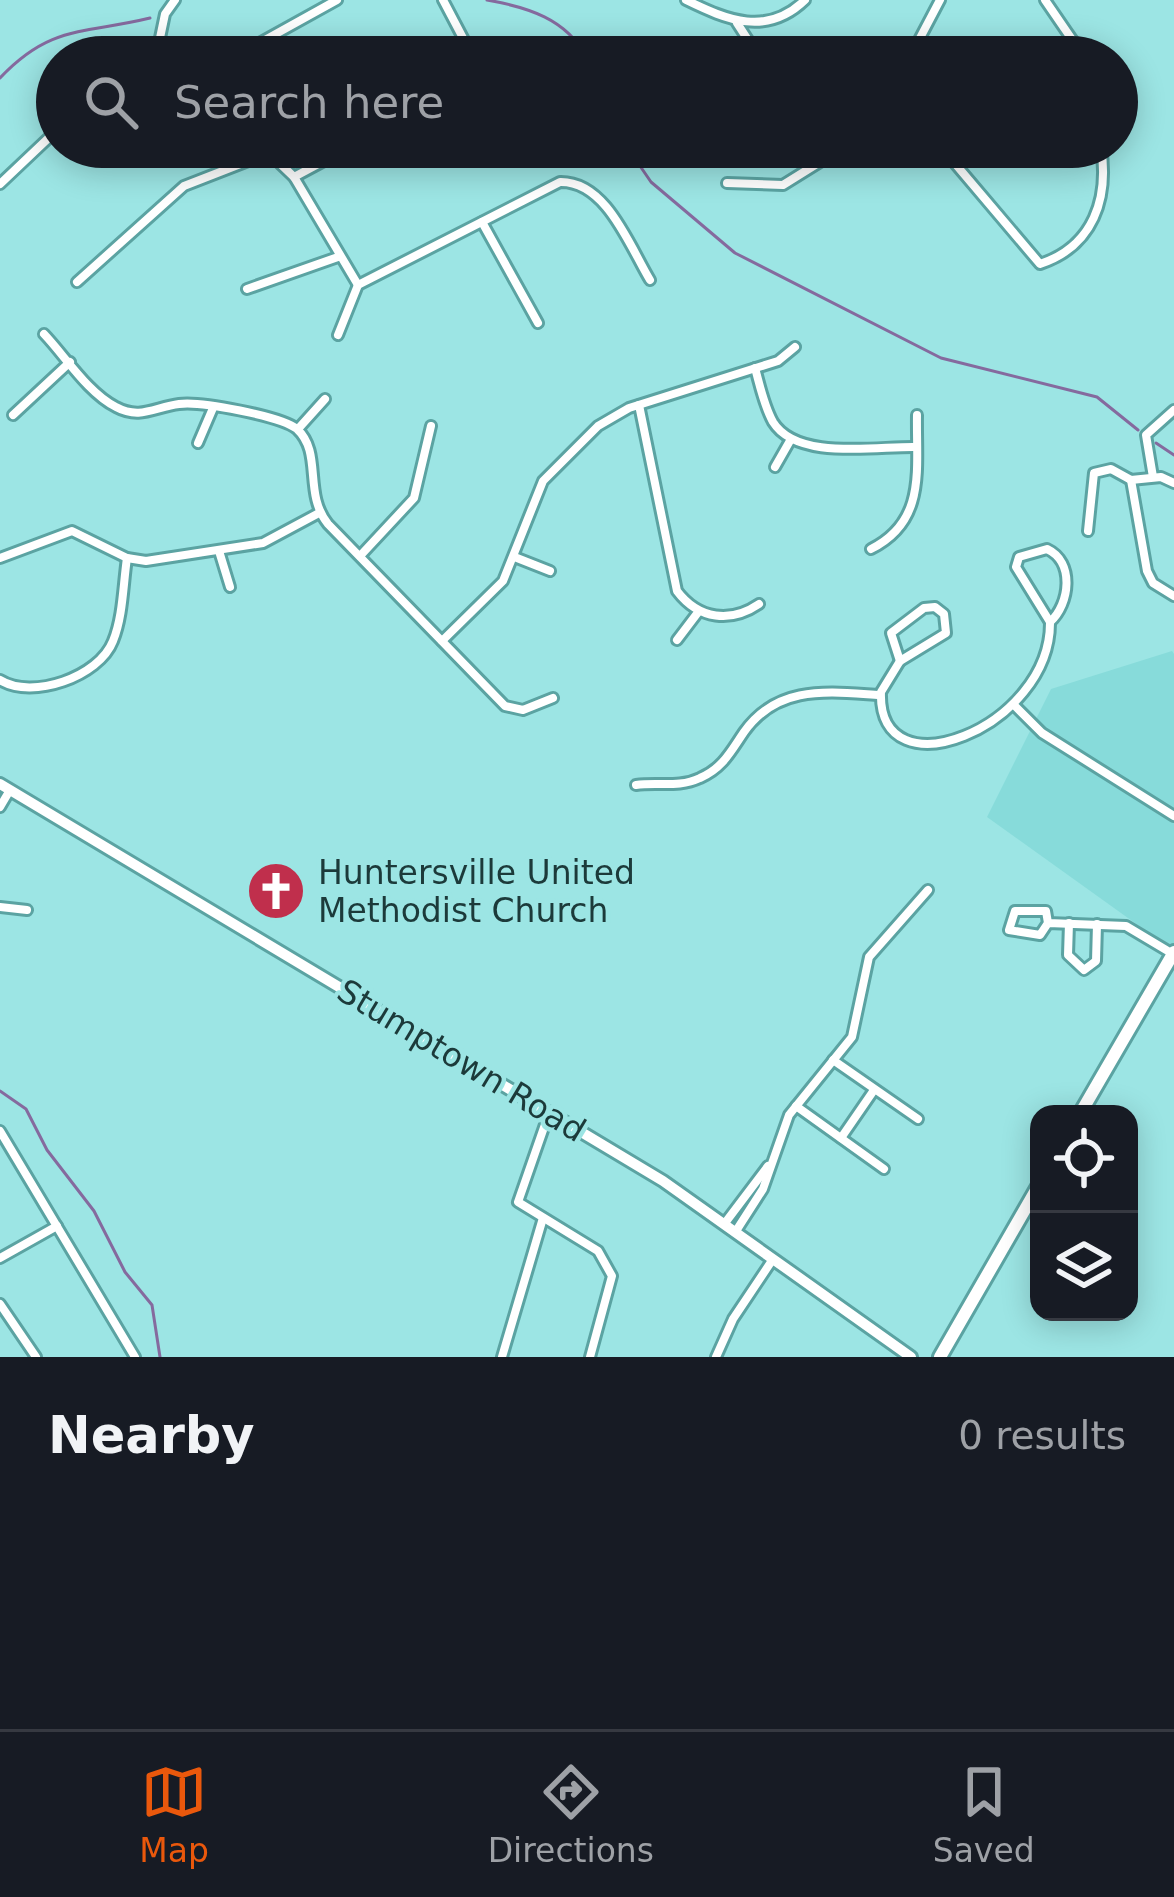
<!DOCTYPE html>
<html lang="en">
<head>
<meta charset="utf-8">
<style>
	body { margin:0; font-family:"DejaVu Sans",sans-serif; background:#242831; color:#f1f3f6 }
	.controls { position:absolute; right:36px; bottom:36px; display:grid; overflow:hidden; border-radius:24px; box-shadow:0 6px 30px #0003 }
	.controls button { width:108px; height:108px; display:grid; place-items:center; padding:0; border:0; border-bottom:3px solid #363941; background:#171b24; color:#f1f3f6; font:60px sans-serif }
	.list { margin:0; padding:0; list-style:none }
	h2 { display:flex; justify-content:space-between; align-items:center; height:156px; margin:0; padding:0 48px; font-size:51px }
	h2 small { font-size:39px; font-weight:400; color:#9ea1a6 }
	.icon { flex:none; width:66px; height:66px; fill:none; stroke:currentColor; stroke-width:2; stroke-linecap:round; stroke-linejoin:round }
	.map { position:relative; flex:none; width:1174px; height:1357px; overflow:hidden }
	.search { position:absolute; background:#171b24; box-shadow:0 6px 30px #0003; left:36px; right:36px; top:36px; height:132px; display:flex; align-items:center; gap:30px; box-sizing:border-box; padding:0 42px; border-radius:66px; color:#9ea1a6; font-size:45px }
	.sheet { height:372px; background:#171b24 }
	nav { display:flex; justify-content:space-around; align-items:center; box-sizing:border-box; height:168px; border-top:3px solid #363941; background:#171b24; font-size:33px; color:#9ea1a6 }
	nav a { display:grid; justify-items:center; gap:6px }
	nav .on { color:#ea580c }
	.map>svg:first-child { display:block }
	.built { fill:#87dbda }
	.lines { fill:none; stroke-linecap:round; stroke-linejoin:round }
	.stream { stroke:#856a9e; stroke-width:3 }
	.street-casing { stroke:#5ba3a2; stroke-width:14 }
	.secondary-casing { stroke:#5ba3a2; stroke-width:16 }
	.primary-casing { stroke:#5ba3a2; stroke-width:18 }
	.street { stroke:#fff; stroke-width:8 }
	.secondary { stroke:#fff; stroke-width:10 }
	.primary { stroke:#fff; stroke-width:12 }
	.labels { text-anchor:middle; stroke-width:9; stroke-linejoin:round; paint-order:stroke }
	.poi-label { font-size:33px; fill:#1c3a3a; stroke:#9ce5e4; text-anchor:start }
	.street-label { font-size:33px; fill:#1c3a3a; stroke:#9ce5e4 }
</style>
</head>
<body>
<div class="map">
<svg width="1174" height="1357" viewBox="0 0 1174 1357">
	<rect width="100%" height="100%" fill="#9ce5e4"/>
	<polygon class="built" points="1172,651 1174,654 1174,951 987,817 1051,689"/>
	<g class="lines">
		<g class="stream">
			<path d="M487 0C527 7 567 19 586 57"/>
			<path d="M0 78C51 24 85 34 150 18"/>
			<polyline points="627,147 651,182 735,253 941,358 1097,397 1138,430"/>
			<polyline points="1156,443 1174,455"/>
			<polyline points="0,1091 26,1109 47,1150 94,1211 125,1272 152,1305 160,1357"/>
		</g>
		<g class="street-casing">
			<g id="street">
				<polyline points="443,0 473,57"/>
				<path d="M686 0C727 20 767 37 805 0"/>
				<polyline points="1045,0 1084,57"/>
				<polyline points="737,23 759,57"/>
				<polyline points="236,56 337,0"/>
				<polyline points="156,57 165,14 175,0"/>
				<polyline points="910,57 940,0"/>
				<path d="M941 147 1040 264C1094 246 1109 198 1101 147"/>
				<polyline points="294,177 350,147"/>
				<polyline points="727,183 783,185 844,147"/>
				<polyline points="0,184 57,130"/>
				<polyline points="482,222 538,323"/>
				<polyline points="77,282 184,186 269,153 294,177 358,285"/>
				<polyline points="247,289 338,257"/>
				<path d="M44 334C65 356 88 393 116 407 140 420 155 407 179 404 200 401 281 416 297 429 323 453 303 493 328 524L505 706 523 710 553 698"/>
				<path d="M338 335 358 285 560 182C606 181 629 245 650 280"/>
				<path d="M755 368C760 386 764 406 773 422 797 461 877 446 916 447"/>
				<path d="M639 405 677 591C699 620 731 623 759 604"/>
				<polyline points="13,415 70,362"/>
				<polyline points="298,429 325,399"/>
				<polyline points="198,443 213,408"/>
				<polyline points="775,467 791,439"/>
				<polyline points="1153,477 1146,435 1174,410"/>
				<polyline points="1131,480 1147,571 1153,583 1174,596"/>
				<polyline points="1088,531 1094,473 1111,469 1131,480 1161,477 1174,483"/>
				<path d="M871 549C927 521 916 469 917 415"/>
				<path d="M1047 549C1075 562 1070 604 1050 622L1016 567 1019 557Z"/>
				<polyline points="219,551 230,587"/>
				<polyline points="360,556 414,498 431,426"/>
				<polyline points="0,558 72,531 127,558 146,561 263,543 319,513"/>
				<polyline points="517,558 550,571"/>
				<polygon points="935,607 944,614 946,633 900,661 891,633 924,608"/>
				<polyline points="677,640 699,611"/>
				<polyline points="442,641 503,581 543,481 598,426 629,408 778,361 795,347"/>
				<path d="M900 661 881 692C877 796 1051 728 1050 622"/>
				<path d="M0 680C32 700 99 677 113 641 123 617 123 585 127 558"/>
				<polyline points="1015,706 1042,733 1174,816"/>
				<path d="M636 785C658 782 679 788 700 778 723 768 731 751 744 732 778 684 829 692 880 695"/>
				<polyline points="0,807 10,790"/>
				<polyline points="0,907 27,910"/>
				<polyline points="1048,923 1040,935 1009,930 1015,911 1046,911 1048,923 1126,926 1173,954"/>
				<polyline points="1069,923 1068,955 1084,970 1096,961 1097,924"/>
				<polyline points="833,1060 918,1119"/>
				<polyline points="796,1106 884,1169"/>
				<polyline points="549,1113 518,1202 598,1251 612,1276 590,1357"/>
				<polyline points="0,1131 135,1357"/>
				<polyline points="841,1138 874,1090"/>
				<polyline points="725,1223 768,1166"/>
				<polyline points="736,1231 763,1189 789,1115 852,1037 869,957 928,890"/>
				<polyline points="0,1258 57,1226"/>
				<polyline points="0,1304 36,1357"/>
				<polyline points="502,1357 543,1218"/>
				<polyline points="716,1357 733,1319 773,1259"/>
			</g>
		</g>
		<g class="secondary-casing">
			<polyline id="secondary" points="0,784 663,1181 911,1357"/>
		</g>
		<g class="primary-casing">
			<g id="primary">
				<polyline points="1080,1114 1174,952"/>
				<polyline points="940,1357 1039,1185"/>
			</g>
		</g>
		<use href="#street" class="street"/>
		<use href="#secondary" class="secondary"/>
		<use href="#primary" class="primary"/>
	</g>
	<defs>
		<g id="church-disc" transform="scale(3)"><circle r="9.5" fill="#c02f4c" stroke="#9ce5e4"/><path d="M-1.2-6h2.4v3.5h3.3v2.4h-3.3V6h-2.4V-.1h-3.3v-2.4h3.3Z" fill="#fff"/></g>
	</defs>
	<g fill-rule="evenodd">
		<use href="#church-disc" x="276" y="891"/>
	</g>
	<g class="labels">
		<g class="poi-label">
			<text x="318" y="884">Huntersville United<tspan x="318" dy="38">Methodist Church</tspan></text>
		</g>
		<g class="street-label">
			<text transform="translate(462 1060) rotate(31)" y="12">Stumptown Road</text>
		</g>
	</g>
</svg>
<div class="controls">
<button><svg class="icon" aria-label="locate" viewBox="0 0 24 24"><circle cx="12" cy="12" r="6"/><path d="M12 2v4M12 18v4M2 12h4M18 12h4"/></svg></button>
<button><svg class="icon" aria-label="layers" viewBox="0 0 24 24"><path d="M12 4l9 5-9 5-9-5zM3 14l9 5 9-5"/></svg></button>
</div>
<div class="search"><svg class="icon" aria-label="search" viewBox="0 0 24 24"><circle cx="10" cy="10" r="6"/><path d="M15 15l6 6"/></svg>Search here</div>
</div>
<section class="sheet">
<h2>Nearby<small>0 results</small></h2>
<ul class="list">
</ul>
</section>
<nav>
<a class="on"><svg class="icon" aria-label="map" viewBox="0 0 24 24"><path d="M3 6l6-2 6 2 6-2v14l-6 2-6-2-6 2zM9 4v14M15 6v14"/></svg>Map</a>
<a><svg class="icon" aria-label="directions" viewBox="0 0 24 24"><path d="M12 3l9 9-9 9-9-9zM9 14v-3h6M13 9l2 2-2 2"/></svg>Directions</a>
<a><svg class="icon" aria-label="saved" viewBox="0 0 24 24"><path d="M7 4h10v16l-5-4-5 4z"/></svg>Saved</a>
</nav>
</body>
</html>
